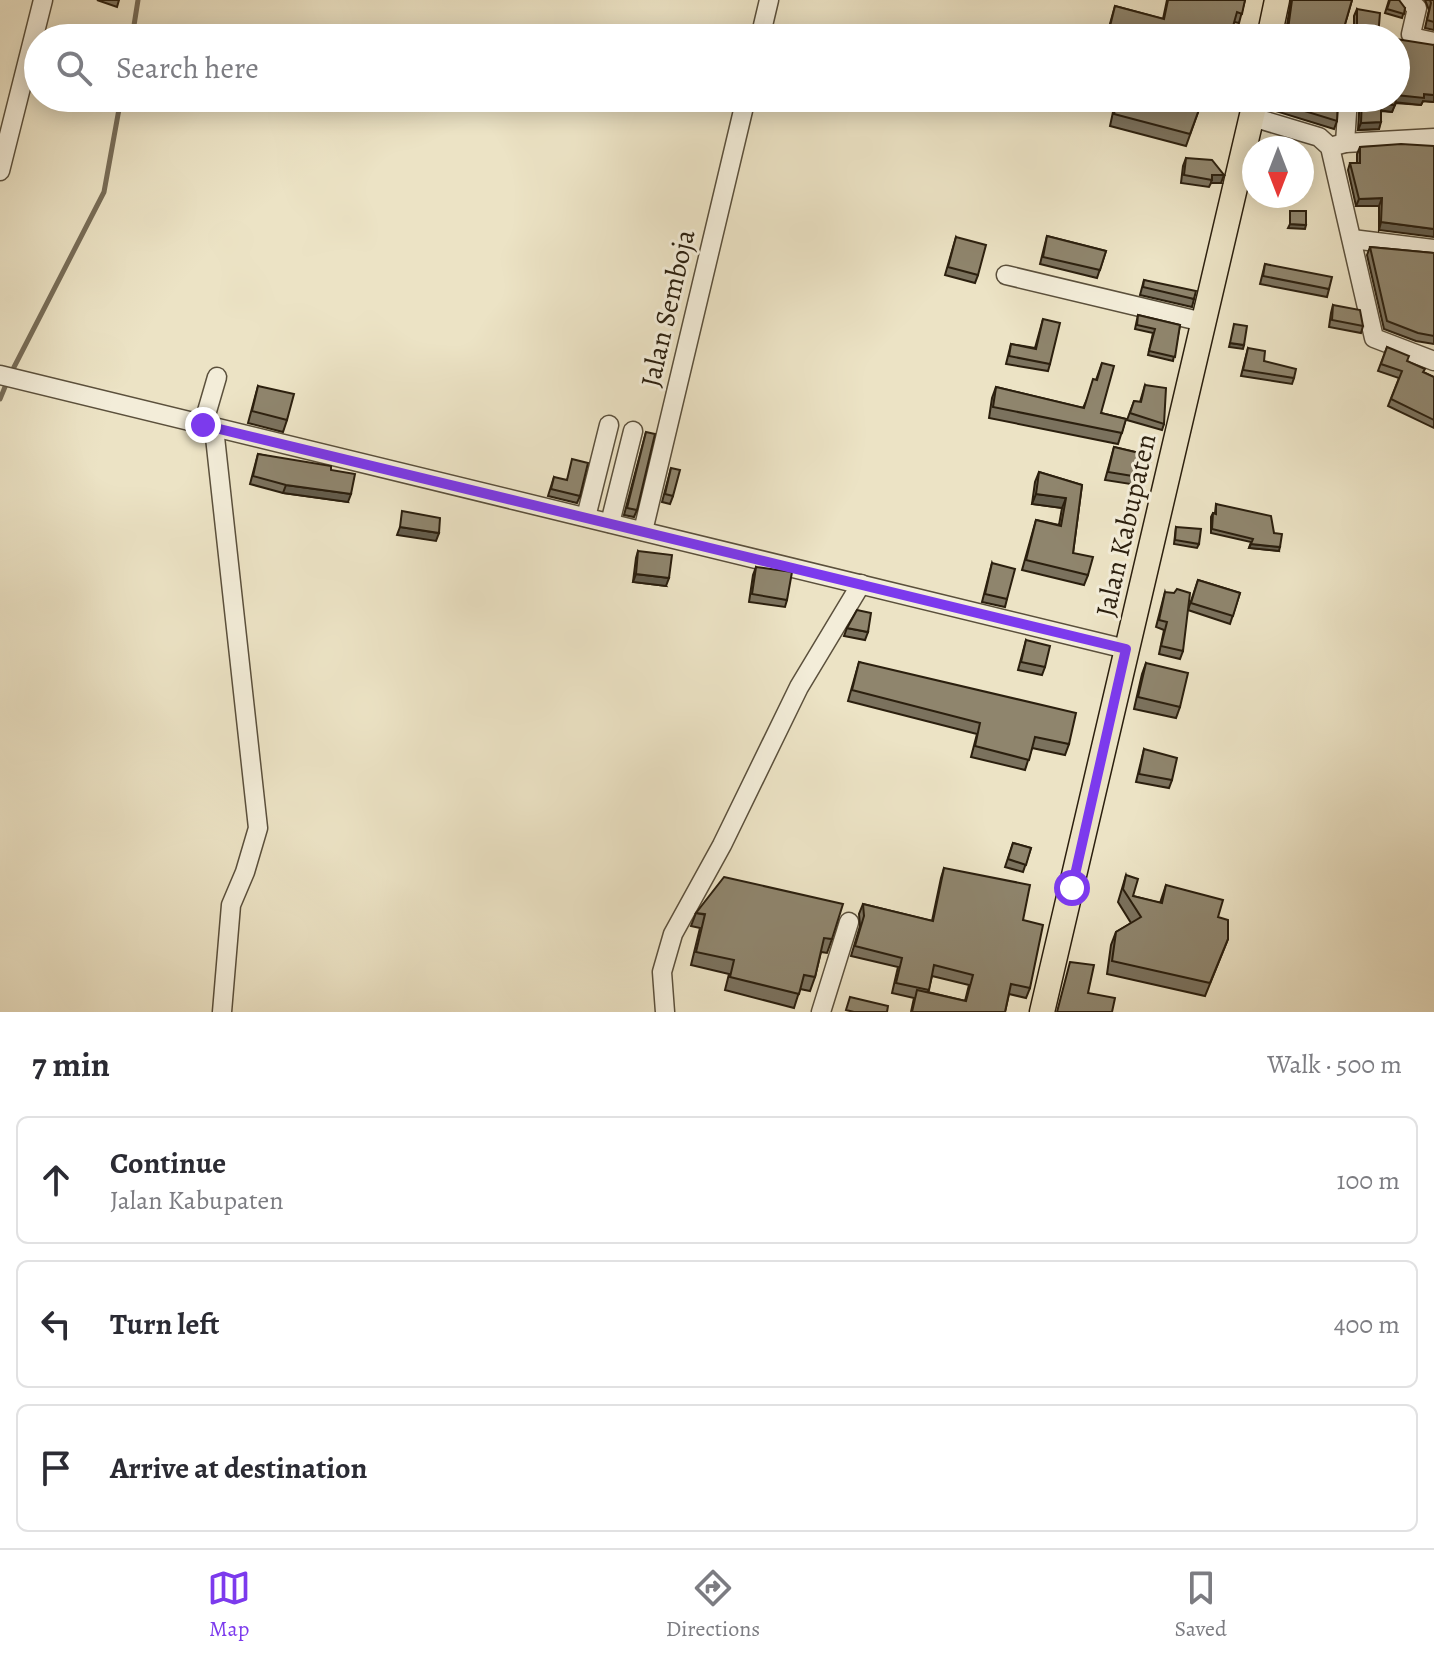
<!DOCTYPE html>
<html lang="en">
<head>
<meta charset="utf-8">
<style>
	body { margin:0; font-family:Alegreya,serif; background:#f7f7f7; color:#2b2b33 }
	.compass { position:absolute; left:1242px; top:136px; width:72px; height:72px; border-radius:50%; background:#fff; box-shadow:0 4px 20px #0003; rotate:180deg }
	.stop { position:absolute; width:24px; height:24px; margin:-18px; border:6px solid #7c3aed; border-radius:50%; background:#fff }
	.stop.end { background:#7c3aed; border-color:#fff; box-shadow:0 2px 8px #0008 }
	.list { margin:0; padding:0; list-style:none }
	h2 { display:flex; justify-content:space-between; align-items:center; height:104px; margin:0; padding:0 32px; font-size:34px }
	h2 small { font-size:26px; font-weight:400; color:#7c7c81 }
	.list li { display:grid; grid-template-columns:52px 1fr auto; gap:24px; align-items:center; box-sizing:border-box; height:128px; margin:0 16px 16px; padding:0 16px; border:2px solid #e1e1e2; border-radius:12px }
	.list b { display:block; font-size:30px; white-space:nowrap }
	.list p { margin:0; font-size:26px; white-space:nowrap; color:#7c7c81 }
	.list em { font-size:26px; font-style:normal; color:#7c7c81 }
	.icon { flex:none; width:44px; height:44px; fill:none; stroke:currentColor; stroke-width:2; stroke-linecap:round; stroke-linejoin:round }
	.map { position:relative; flex:none; width:1434px; height:1012px; overflow:hidden }
	.search { position:absolute; background:#fff; box-shadow:0 4px 20px #0003; left:24px; right:24px; top:24px; height:88px; display:flex; align-items:center; gap:20px; box-sizing:border-box; padding:0 28px; border-radius:44px; color:#7c7c81; font-size:30px }
	.sheet { height:536px; background:#fff }
	nav { display:flex; justify-content:space-around; align-items:center; box-sizing:border-box; height:112px; border-top:2px solid #e1e1e2; background:#fff; font-size:22px; color:#7c7c81 }
	nav a { display:grid; justify-items:center; gap:4px }
	nav .on { color:#7c3aed }
	.map>svg:first-child { display:block }
	.lines { fill:none; stroke-linecap:round; stroke-linejoin:round }
	.stream { stroke:#776c57; stroke-width:5 }
	.minor-casing { stroke:#5b503c; stroke-width:21 }
	.major-casing { stroke:#2b1f0e; stroke-width:27 }
	.minor { stroke:#f3edd9; stroke-width:18 }
	.major { stroke:#ece3c5; stroke-width:24 }
	.wall { fill:#7b725e; stroke:#2b1f0e; stroke-width:2; fill-rule:evenodd }
	.shaded-wall { fill:#645d4c; stroke:#2b1f0e; stroke-width:2 }
	.building { fill:#8f856d; stroke:#2b1f0e; stroke-width:2 }
	.route { stroke:#7c3aed; stroke-width:10 }
	.labels { text-anchor:middle; stroke-width:6; stroke-linejoin:round; paint-order:stroke }
	.street-label { font-size:28px; fill:#2b1f0e; stroke:#f3edd9 }
</style>
</head>
<body>
<div class="map">
<svg width="1434" height="1012" viewBox="0 0 1434 1012">
	<rect width="100%" height="100%" fill="#ece3c5"/>
	<filter id="stains"><feTurbulence type="fractalNoise" baseFrequency=".0025" numOctaves="4"/><feColorMatrix values="0 0 0 0 .2 0 0 0 0 .09 0 0 0 0 .02 0 0 0 .5 -.17"/></filter>
	<radialGradient id="worn" r=".72"><stop offset=".6" stop-color="#630" stop-opacity="0"/><stop offset="1" stop-color="#630" stop-opacity=".3"/></radialGradient>
	<g class="lines">
		<g class="stream">
			<polyline points="132,38 138,0"/>
			<polyline points="11,373 104,192 121,98"/>
			<polyline points="0,399 7,382"/>
		</g>
		<g class="minor-casing">
			<g id="minor">
				<polyline points="1408,0 1417,8 1411,34 1416,38 1434,42"/>
				<polyline points="760,38 769,0"/>
				<polyline points="1252,117 1319,137 1330,147 1374,338 1434,361"/>
				<polyline points="1345,143 1348,98"/>
				<polyline points="1330,147 1345,143 1434,138"/>
				<polyline points="0,171 43,0"/>
				<polyline points="1352,239 1434,249"/>
				<polyline points="1006,275 1203,322"/>
				<polyline points="0,375 1126,649"/>
				<polyline points="203,425 217,377"/>
				<polyline points="214,428 258,828 245,872 231,905 222,1012"/>
				<polyline points="586,517 609,425"/>
				<polyline points="610,523 633,431"/>
				<polyline points="643,531 746,98"/>
				<polyline points="665,1012 662,972 673,934 722,845 799,687 861,584"/>
				<polyline points="821,1012 849,922"/>
			</g>
		</g>
		<g class="major-casing">
			<g id="major">
				<polyline points="1269,38 1277,0"/>
				<polyline points="1042,1012 1256,98"/>
			</g>
		</g>
		<use href="#minor" class="minor"/>
		<use href="#major" class="major"/>
	</g>
	<g class="wall">
		<polygon points="97,0 119,0 117,7"/>
		<polygon points="1167,0 1245,0 1239,23 1234,22 1230,37 1234,38 1106,38 1115,6 1163,19"/>
		<polygon points="1291,0 1352,0 1341,38 1285,37"/>
		<polygon points="1389,0 1405,8 1402,18 1385,13"/>
		<polygon points="1425,0 1434,0 1434,30 1425,28 1429,10"/>
		<polygon points="1357,9 1378,37 1387,38 1354,38 1354,16"/>
		<polygon points="1434,45 1434,102 1423,101 1421,105 1395,103 1392,112 1381,111 1379,129 1358,130 1360,98 1396,98"/>
		<polygon points="1116,98 1177,98 1201,104 1186,146 1110,126"/>
		<polygon points="1270,98 1338,98 1337,121 1334,129 1269,109"/>
		<polygon points="1434,146 1379,230 1379,206 1356,206 1348,170 1350,163 1357,163 1357,154 1360,147"/>
		<polygon points="1186,158 1221,183 1211,183 1209,187 1181,183 1183,166"/>
		<polygon points="1280,196 1297,196 1296,199"/>
		<polygon points="1047,236 1106,251 1097,278 1040,264"/>
		<polygon points="956,237 978,275 975,283 945,275"/>
		<polygon points="1370,247 1434,253 1434,344 1416,341 1384,329 1367,255"/>
		<polygon points="1265,264 1329,289 1327,297 1260,284"/>
		<polygon points="1144,280 1194,299 1192,307 1140,295"/>
		<polygon points="1333,305 1363,326 1361,333 1329,327 1331,313"/>
		<polygon points="1138,315 1180,325 1173,361 1148,355 1153,333 1135,329"/>
		<polygon points="1043,319 1050,364 1048,371 1006,364 1011,344 1035,348"/>
		<polygon points="1387,347 1423,372 1434,377 1434,428 1388,406 1399,378 1378,371"/>
		<polygon points="1248,348 1264,361 1294,378 1292,384 1241,376"/>
		<polygon points="1102,363 1101,413 1126,419 1118,444 989,418 992,398 996,387 1083,408 1096,380"/>
		<polygon points="1145,385 1164,424 1162,430 1127,420 1134,401 1140,402"/>
		<polygon points="258,386 287,420 283,432 248,423"/>
		<polygon points="646,432 637,510 634,517 624,515"/>
		<polygon points="1114,447 1152,456 1143,486 1105,480"/>
		<polygon points="258,454 331,470 348,502 283,493 250,484"/>
		<polygon points="671,468 673,496 670,504 662,502"/>
		<polygon points="1039,472 1082,485 1073,553 1088,575 1084,585 1022,570 1036,520 1059,525 1062,508 1032,504 1035,482"/>
		<polygon points="554,477 580,496 577,503 548,496"/>
		<polygon points="1216,504 1274,533 1279,551 1249,548 1251,542 1211,533 1211,517 1213,513 1215,513"/>
		<polygon points="1176,527 1199,544 1197,548 1174,544"/>
		<polygon points="638,551 666,586 633,582 636,558"/>
		<polygon points="992,563 1007,599 1005,607 982,602"/>
		<polygon points="756,567 787,600 785,607 749,602 753,575"/>
		<polygon points="1198,580 1240,593 1230,624 1188,610"/>
		<polygon points="1165,592 1183,651 1180,659 1159,654 1164,630 1156,627"/>
		<polygon points="847,628 868,632 865,640 844,636"/>
		<polygon points="1026,640 1045,667 1042,675 1018,670"/>
		<polygon points="859,662 1069,744 1065,755 1032,748 1025,770 971,757 977,734 848,701"/>
		<polygon points="1146,663 1180,707 1176,718 1134,709 1142,674"/>
		<polygon points="1144,749 1172,780 1169,788 1136,782"/>
		<polygon points="1013,843 1031,848 1023,872 1005,867"/>
		<path d="M944 868 1023 920 1030 988 1026 998 1009 994 1005 1012H911L914 998 892 993 898 967 851 956 860 926 859 914 863 904 932 921 941 878ZM932 976 969 985 965 1001 928 992Z"/>
		<polygon points="1126,875 1133,896 1160,903 1166,885 1218,917 1228,939 1205,996 1107,974 1111,945 1116,932 1131,923 1118,902"/>
		<polygon points="696,913 832,939 827,953 821,952 815,977 810,991 800,989 794,1008 725,990 729,974 691,965 700,928 691,926"/>
	</g>
	<g class="shaded-wall">
		<polygon points="1424,94 1434,95 1434,102 1423,101 1421,105 1393,102 1396,95"/>
		<polygon points="1381,103 1395,105 1392,112 1378,110"/>
		<polygon points="1381,122 1379,129 1358,130 1361,123"/>
		<polygon points="1212,175 1224,175 1221,183 1211,183"/>
		<polygon points="1382,198 1379,206 1356,206 1359,199"/>
		<polygon points="1381,222 1434,229 1434,237 1379,230"/>
		<polygon points="1290,224 1306,225 1305,229 1288,228"/>
		<polygon points="1230,343 1244,345 1243,349 1229,347"/>
		<polygon points="286,485 351,494 348,502 283,493"/>
		<polygon points="1036,494 1066,498 1062,508 1032,504"/>
		<polygon points="400,527 439,533 436,541 397,535"/>
		<polygon points="1251,544 1280,547 1279,551 1249,548"/>
		<polygon points="636,574 669,578 666,586 633,582"/>
	</g>
	<g class="building">
		<polygon points="1168,0 1245,0 1242,14 1237,12 1230,37 1234,38 1127,38 1108,34 1115,6 1164,19"/>
		<polygon points="1292,0 1352,0 1341,38 1315,38 1315,36 1288,29"/>
		<polygon points="1390,0 1399,0 1405,8 1404,14 1387,9"/>
		<polygon points="1430,0 1434,0 1434,22 1427,20 1431,3"/>
		<polygon points="1357,9 1380,13 1378,37 1387,38 1357,38"/>
		<polygon points="1396,39 1434,45 1434,95 1424,94 1424,98 1396,95"/>
		<polygon points="1117,98 1177,98 1201,104 1190,134 1114,114"/>
		<polygon points="1272,98 1338,98 1337,121 1272,101"/>
		<polygon points="1362,98 1396,98 1395,105 1381,103 1381,122 1361,123"/>
		<polygon points="1401,144 1434,146 1434,229 1381,222 1382,198 1359,199 1350,163 1360,163 1360,147"/>
		<polygon points="1186,158 1212,160 1224,175 1212,175 1212,180 1184,175"/>
		<polygon points="1302,160 1307,161 1302,179"/>
		<polygon points="1290,211 1306,211 1306,225 1290,224"/>
		<polygon points="1047,236 1106,251 1100,270 1043,257"/>
		<polygon points="956,237 986,245 978,275 948,267"/>
		<polygon points="1370,247 1434,253 1434,336 1418,333 1387,321"/>
		<polygon points="1265,264 1332,277 1329,289 1263,276"/>
		<polygon points="1144,280 1196,291 1194,299 1143,287"/>
		<polygon points="1333,305 1360,310 1363,326 1332,320"/>
		<polygon points="1138,315 1180,325 1175,357 1149,351 1155,329 1137,325"/>
		<polygon points="1043,319 1060,323 1050,364 1009,356 1011,344 1036,349"/>
		<polygon points="1234,324 1247,326 1244,345 1230,343"/>
		<polygon points="1387,347 1409,356 1407,361 1425,369 1423,372 1434,377 1434,420 1391,399 1402,371 1381,364"/>
		<polygon points="1248,348 1265,351 1264,361 1296,369 1294,378 1243,370"/>
		<polygon points="1102,363 1114,366 1101,413 1126,419 1122,433 993,407 996,387 1084,408 1093,379 1097,380"/>
		<polygon points="1145,385 1166,388 1164,424 1130,413 1134,401 1141,402"/>
		<polygon points="258,386 294,394 287,420 252,411"/>
		<polygon points="646,432 655,434 637,510 627,508"/>
		<polygon points="1114,447 1152,456 1145,478 1108,472"/>
		<polygon points="258,454 331,466 331,470 355,474 351,494 286,485 253,476"/>
		<polygon points="572,459 588,463 580,496 551,489 554,477 567,480"/>
		<polygon points="671,468 680,470 673,496 665,494"/>
		<polygon points="1039,472 1082,485 1073,553 1093,557 1088,575 1026,560 1036,520 1061,526 1066,498 1036,494"/>
		<polygon points="1216,504 1271,516 1274,533 1282,534 1280,547 1251,544 1253,539 1212,529 1213,513 1216,514"/>
		<polygon points="402,511 440,518 439,533 400,527"/>
		<polygon points="1176,527 1201,529 1199,544 1175,540"/>
		<polygon points="638,551 672,555 669,578 636,574"/>
		<polygon points="992,563 1015,569 1007,599 985,594"/>
		<polygon points="756,567 792,572 787,600 752,594"/>
		<polygon points="1198,580 1240,593 1233,616 1191,603"/>
		<polygon points="1177,589 1190,593 1183,651 1161,646 1167,622 1159,620 1165,592 1174,593"/>
		<polygon points="857,610 871,613 868,632 847,628"/>
		<polygon points="1026,640 1050,646 1045,667 1021,662"/>
		<polygon points="859,662 1076,713 1069,744 1035,737 1029,760 975,746 980,723 852,690"/>
		<polygon points="1146,663 1188,673 1180,707 1138,697"/>
		<polygon points="1144,749 1177,758 1172,780 1139,774"/>
		<polygon points="1013,843 1031,848 1026,865 1008,859"/>
		<polygon points="944,868 1030,885 1023,920 1043,925 1030,988 1011,984 1005,1012 912,1012 917,990 966,1001 973,975 934,965 929,990 896,983 902,958 855,946 864,916 863,904 933,921"/>
		<polygon points="1126,875 1138,879 1133,896 1162,903 1166,885 1223,900 1218,917 1228,920 1228,939 1210,983 1112,961 1116,932 1141,917 1123,889"/>
		<polygon points="724,877 843,904 832,939 824,938 815,977 804,975 799,994 730,977 734,960 696,952 705,914 696,913"/>
		<polygon points="1070,962 1094,965 1088,993 1115,998 1112,1012 1057,1012"/>
		<polygon points="850,997 888,1006 887,1012 854,1012 846,1010"/>
	</g>
	<g class="lines">
		<polyline class="route" points="203,425 1126,649 1072,888"/>
	</g>
	<g class="labels">
		<g class="street-label">
			<text transform="translate(667 308) rotate(-77)" y="10">Jalan Semboja</text>
			<text transform="translate(1125 525) rotate(-77)" y="10">Jalan Kabupaten</text>
		</g>
	</g>
	<rect width="100%" height="100%" filter="url(#stains)"/>
	<rect width="100%" height="100%" fill="url(#worn)"/>
</svg>
<svg class="compass" viewBox="-18 -18 36 36"><path d="M0-13l5 13h-10z" fill="#e53935"/><path d="M0 13l5-13h-10z" fill="#7c7c81"/></svg>
<div class="stop" style="left:1072px;top:888px"></div>
<div class="stop end" style="left:203px;top:425px"></div>
<div class="search"><svg class="icon" aria-label="search" viewBox="0 0 24 24"><circle cx="10" cy="10" r="6"/><path d="M15 15l6 6"/></svg>Search here</div>
</div>
<section class="sheet">
<h2>7 min<small>Walk · 500 m</small></h2>
<ul class="list">
<li><svg class="icon" aria-label="ahead" viewBox="0 0 24 24"><path d="M12 20V5M6 11l6-6 6 6"/></svg><div><b>Continue</b><p>Jalan Kabupaten</p></div><em>100 m</em></li>
<li><svg class="icon" aria-label="left" viewBox="0 0 24 24"><path d="M17 20v-9H6M10 6l-5 5 5 5"/></svg><div><b>Turn left</b></div><em>400 m</em></li>
<li><svg class="icon" aria-label="arrive" viewBox="0 0 24 24"><path d="M6 21V4h12l-3 4 3 4H6"/></svg><div><b>Arrive at destination</b></div></li>
</ul>
</section>
<nav>
<a class="on"><svg class="icon" aria-label="map" viewBox="0 0 24 24"><path d="M3 6l6-2 6 2 6-2v14l-6 2-6-2-6 2zM9 4v14M15 6v14"/></svg>Map</a>
<a><svg class="icon" aria-label="directions" viewBox="0 0 24 24"><path d="M12 3l9 9-9 9-9-9zM9 14v-3h6M13 9l2 2-2 2"/></svg>Directions</a>
<a><svg class="icon" aria-label="saved" viewBox="0 0 24 24"><path d="M7 4h10v16l-5-4-5 4z"/></svg>Saved</a>
</nav>
</body>
</html>
